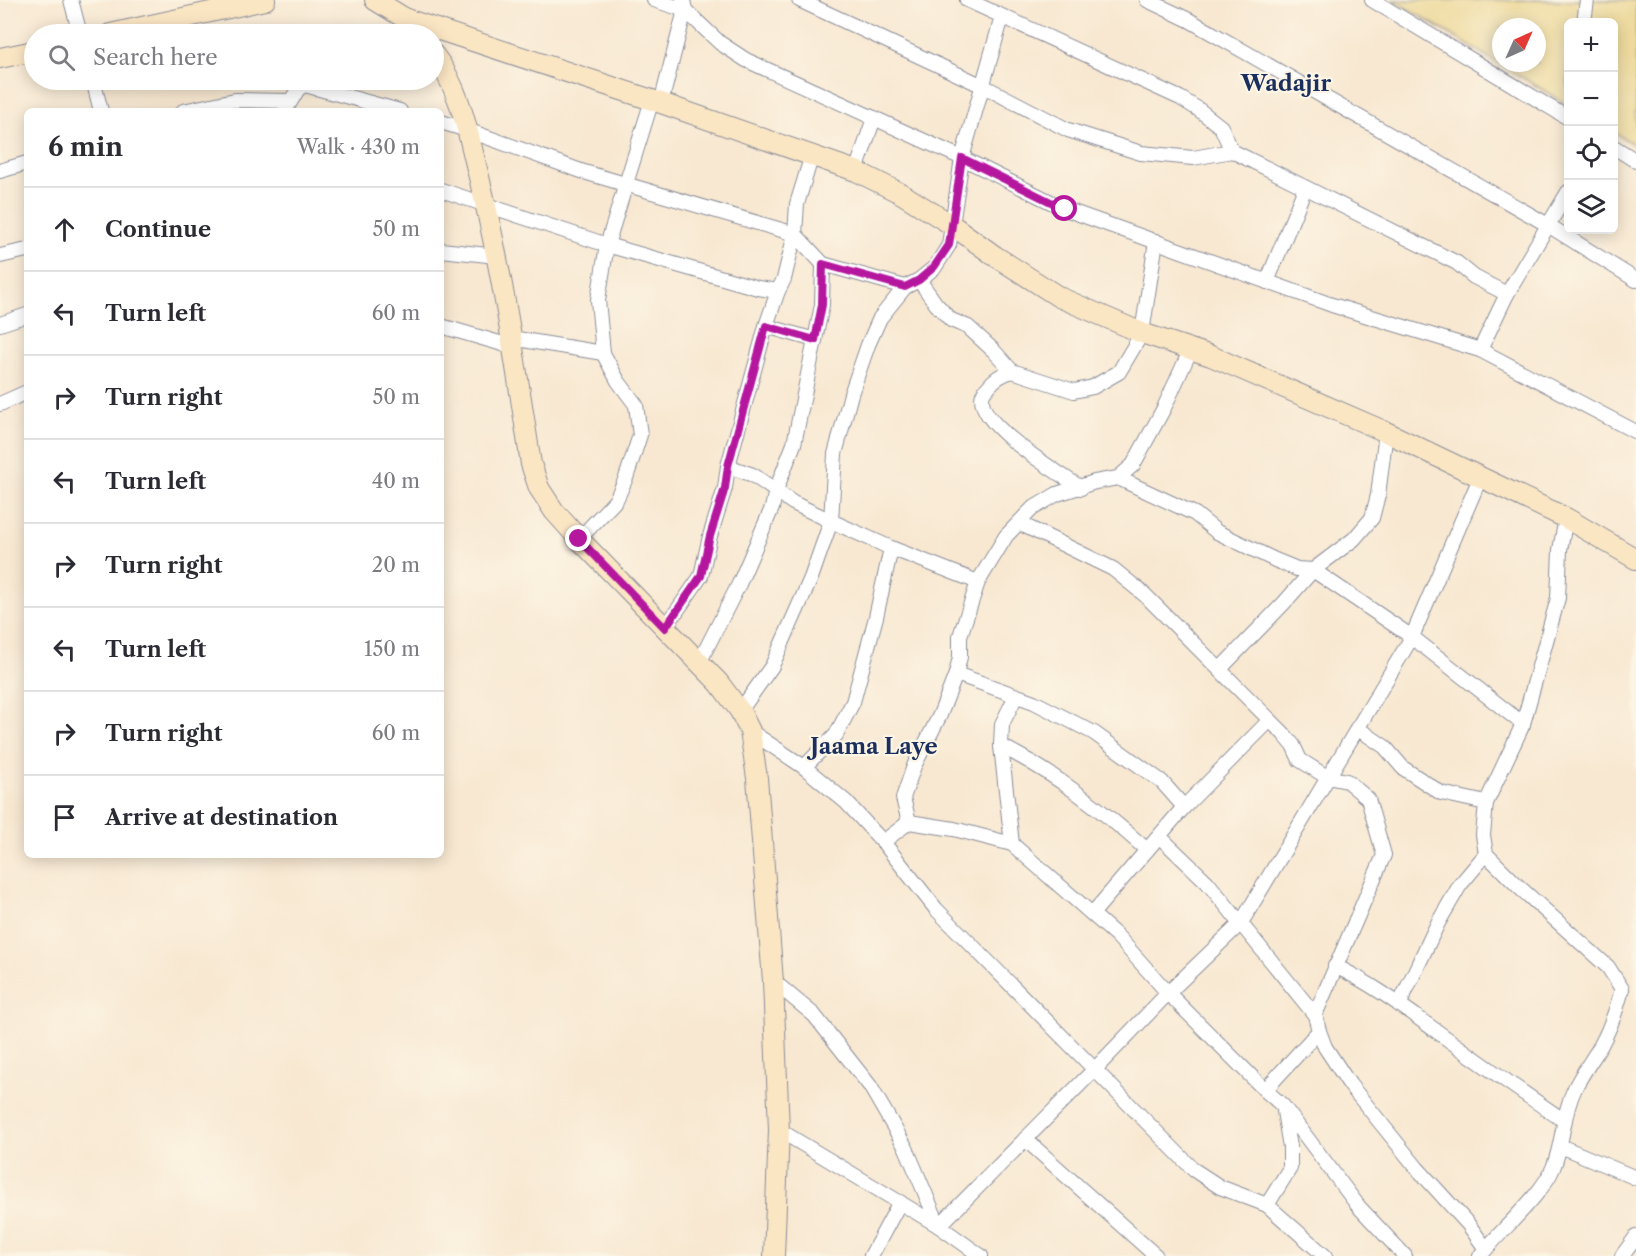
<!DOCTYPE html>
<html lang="en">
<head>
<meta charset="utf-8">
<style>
	body { margin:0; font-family:"Libre Caslon Text",serif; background:#f2f2f3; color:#2b2b33 }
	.controls { position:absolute; right:18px; top:18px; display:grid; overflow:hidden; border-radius:9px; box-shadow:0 3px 15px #0003 }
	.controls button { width:54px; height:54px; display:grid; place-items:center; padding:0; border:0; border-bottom:2px solid #e1e1e2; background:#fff; color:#2b2b33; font:30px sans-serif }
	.compass { position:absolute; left:1492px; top:18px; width:54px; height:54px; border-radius:50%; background:#fff; box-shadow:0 3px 15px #0003; rotate:45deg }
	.stop { position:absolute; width:18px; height:18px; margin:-14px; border:4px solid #b5179e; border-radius:50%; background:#fff }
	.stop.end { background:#b5179e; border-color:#fff; box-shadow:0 2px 6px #0008 }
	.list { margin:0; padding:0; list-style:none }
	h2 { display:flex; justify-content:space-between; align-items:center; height:78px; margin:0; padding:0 24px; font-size:26px }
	h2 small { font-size:20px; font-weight:400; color:#7c7c81 }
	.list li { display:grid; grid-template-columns:39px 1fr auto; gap:18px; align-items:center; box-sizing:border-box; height:84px; padding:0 24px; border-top:2px solid #e1e1e2 }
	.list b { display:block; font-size:22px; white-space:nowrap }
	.list em { font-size:20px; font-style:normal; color:#7c7c81 }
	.icon { flex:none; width:33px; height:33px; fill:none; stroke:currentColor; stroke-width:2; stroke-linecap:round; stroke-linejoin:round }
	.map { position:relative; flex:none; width:1636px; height:1256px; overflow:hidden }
	.search { position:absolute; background:#fff; box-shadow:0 3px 15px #0003; left:24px; top:24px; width:420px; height:66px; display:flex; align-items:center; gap:15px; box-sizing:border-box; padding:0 21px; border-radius:33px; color:#7c7c81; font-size:22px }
	.panel { position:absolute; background:#fff; box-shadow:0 3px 15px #0003; left:24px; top:108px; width:420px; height:750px; border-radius:9px }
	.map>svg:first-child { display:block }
	.sand { fill:#eeda9e; stroke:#84847e; stroke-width:1.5; fill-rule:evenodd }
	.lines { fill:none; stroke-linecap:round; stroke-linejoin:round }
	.street-casing { stroke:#8a8c98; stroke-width:16 }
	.secondary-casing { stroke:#8a8c98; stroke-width:22 }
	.street { stroke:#fff; stroke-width:14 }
	.secondary { stroke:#fbe6c4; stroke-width:20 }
	.route { stroke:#b5179e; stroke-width:8 }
	.labels { text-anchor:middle; stroke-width:4.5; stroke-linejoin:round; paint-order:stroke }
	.district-label { font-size:22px; font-weight:bold; fill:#1b2f5e; stroke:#fcf5e5 }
</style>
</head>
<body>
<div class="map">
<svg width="1636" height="1256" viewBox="0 0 1636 1256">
	<rect width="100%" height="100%" fill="#fcf5e5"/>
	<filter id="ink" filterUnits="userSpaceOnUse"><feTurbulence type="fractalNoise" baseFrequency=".0167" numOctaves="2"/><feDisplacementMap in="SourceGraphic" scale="12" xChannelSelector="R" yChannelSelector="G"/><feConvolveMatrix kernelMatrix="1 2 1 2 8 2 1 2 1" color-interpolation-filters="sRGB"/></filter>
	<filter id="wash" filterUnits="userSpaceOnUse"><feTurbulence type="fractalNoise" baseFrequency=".008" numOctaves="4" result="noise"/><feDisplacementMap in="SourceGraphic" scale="24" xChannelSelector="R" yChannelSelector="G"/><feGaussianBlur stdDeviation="1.35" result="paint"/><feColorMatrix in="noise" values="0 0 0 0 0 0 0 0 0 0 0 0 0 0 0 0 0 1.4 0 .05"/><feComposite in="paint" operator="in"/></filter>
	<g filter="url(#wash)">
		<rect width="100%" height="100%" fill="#f8e8d1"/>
		<path class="sand" d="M1393 0H1636V146L1614 132V22H1568V105ZM1501 27H1537V63H1501Z"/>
	</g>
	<g filter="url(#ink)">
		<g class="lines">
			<g class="street-casing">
				<g id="street">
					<polyline points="71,0 80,34"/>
					<polyline points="654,0 685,10 661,103"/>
					<polyline points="683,0 685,10 720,43 746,60 962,158 1065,209 1332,305 1480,350 1636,432"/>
					<polyline points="799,0 983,86 1068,130 1141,153 1193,158 1232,151 1457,263 1474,277 1507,294"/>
					<polyline points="967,0 1180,98 1198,109 1221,127 1232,151"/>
					<polyline points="1147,0 1189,20 1548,225 1636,280"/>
					<polyline points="1372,0 1568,118"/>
					<polyline points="1584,22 1587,0"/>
					<polyline points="93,80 101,111"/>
					<polyline points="183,111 235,100 290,101"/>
					<polyline points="285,111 298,89 305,85 400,111"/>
					<polyline points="441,122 467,130 584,172 795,234 823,264 905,287"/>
					<polyline points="1614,147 1636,161"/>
					<polyline points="0,171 27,163"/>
					<polyline points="856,171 874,118"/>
					<polyline points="441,190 607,245 758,288 778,291"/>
					<polyline points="441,250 497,256"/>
					<polyline points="0,256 27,250"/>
					<polyline points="919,280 936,304 951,320 968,327 993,350 1012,371 1074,391 1093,387 1119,372 1142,333 1156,241"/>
					<polyline points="1267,282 1305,188"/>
					<polyline points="0,324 27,315"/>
					<polyline points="441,326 513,347"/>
					<polyline points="766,326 815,340"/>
					<polyline points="511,338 603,353"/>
					<polyline points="1480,350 1507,294 1568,192"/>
					<path d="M1012 371C1002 374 995 378 989 386 987 389 984 391 983 394 972 423 1061 474 1081 488"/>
					<polyline points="0,404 27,392"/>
					<polyline points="728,466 753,475 793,503 831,521 891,548 978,582"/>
					<polyline points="1118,478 1195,514 1217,532 1275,560 1297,569 1313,570 1412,637 1523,724"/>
					<polyline points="1019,523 1113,569 1145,595 1284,734 1293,745 1300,760 1327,777 1347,781 1368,799 1384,855 1315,1015 1319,1031 1265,1090"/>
					<polyline points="579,539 616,500 626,478 640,435 636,405 618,381 603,353 598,300 607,245 652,100"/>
					<polyline points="665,628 701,576 710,536 725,488 728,466 766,326 778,291 784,279 795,234 797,204 812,155"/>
					<polyline points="699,663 739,584 772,508 776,490 794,444 822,305 823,264"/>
					<polyline points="1220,669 1284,603 1313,570 1354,539 1372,518 1378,495 1386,432"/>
					<polyline points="956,674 1034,702 1094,733 1162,782 1184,807"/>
					<polyline points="740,711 772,666 811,578 831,521 835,454 851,394 868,345 880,318 905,287 919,280 935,267 949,245 962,158 1002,17"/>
					<polyline points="1357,728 1385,747 1403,768 1441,793 1486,803 1523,724 1558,598 1560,550 1566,518"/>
					<polyline points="750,731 804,767 846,802 883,842 936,909 1194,1170 1220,1187 1267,1205 1325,1256"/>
					<path d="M1001 746C1055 773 1102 810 1147 850"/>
					<polyline points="804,767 836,735 853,702 876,617 891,548"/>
					<polyline points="909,822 903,798 914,766 940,715 956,674 960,657 960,636 978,582 1006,536 1032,509 1057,494 1095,482 1118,478 1133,465 1164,408 1191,349"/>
					<polyline points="1160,837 1207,882 1315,1015"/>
					<polyline points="883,842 909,822 954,829 1012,844 1092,914 1117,936 1168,993 1265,1090 1283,1106 1359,1207 1405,1256"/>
					<polyline points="1012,844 1001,746 1002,724 1016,696"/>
					<polyline points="1092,914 1184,807 1270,720"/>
					<path d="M1335 966C1371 983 1403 1007 1435 1030 1478 1061 1520 1091 1563 1120"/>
					<polyline points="773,981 814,1015 870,1086 906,1148 939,1226 981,1256"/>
					<polyline points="1399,1005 1438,923 1460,885 1486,854"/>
					<polyline points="1319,1031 1325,1047 1350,1085 1417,1168 1468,1224 1486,1249"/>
					<polyline points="779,1130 939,1226 1096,1068 1168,993 1241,923 1412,637 1480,478"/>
					<polyline points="1025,1139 1156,1256"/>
					<polyline points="1560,1146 1636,1178"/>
					<polyline points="1267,1205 1290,1168 1290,1147 1284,1111"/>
					<polyline points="871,1256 900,1202"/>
					<path d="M1480 1256C1500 1231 1542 1195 1553 1168 1564 1142 1562 1114 1575 1088 1582 1073 1593 1059 1601 1045 1611 1027 1617 1008 1622 989L1608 967 1519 887 1486 854 1483 835 1486 803"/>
					<polyline points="1622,1256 1636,1237"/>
				</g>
			</g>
			<g class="secondary-casing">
				<g id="secondary">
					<polyline points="375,0 406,19 412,28"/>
					<polyline points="406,19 661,103 856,171 902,194 952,225 995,256 1059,297 1142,333 1211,356 1386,432 1566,518 1636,559"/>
					<polyline points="110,34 265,0"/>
					<path d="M434 55C460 88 468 133 478 173 502 269 516 366 531 464L539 488 554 511 579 539 719 683 740 711 750 731 757 778 773 981 779 1130 774 1256"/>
					<polyline points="0,58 34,51"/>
				</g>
			</g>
			<use href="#street" class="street"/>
			<use href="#secondary" class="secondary"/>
		</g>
	</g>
	<g class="lines" filter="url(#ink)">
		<polyline class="route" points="579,539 665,628 701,576 710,536 725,488 728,466 766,326 815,340 822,305 823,264 905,287 919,280 934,267 949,245 962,158 1065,209"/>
	</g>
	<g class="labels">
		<g class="district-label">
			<text x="1286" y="91">Wadajir</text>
			<text x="874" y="754">Jaama Laye</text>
		</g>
	</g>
</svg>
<div class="controls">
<button>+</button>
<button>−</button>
<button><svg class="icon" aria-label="locate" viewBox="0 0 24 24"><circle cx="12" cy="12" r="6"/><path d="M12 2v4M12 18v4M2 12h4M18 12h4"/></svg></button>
<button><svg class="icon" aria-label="layers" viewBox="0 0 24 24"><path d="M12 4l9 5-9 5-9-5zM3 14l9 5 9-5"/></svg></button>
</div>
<svg class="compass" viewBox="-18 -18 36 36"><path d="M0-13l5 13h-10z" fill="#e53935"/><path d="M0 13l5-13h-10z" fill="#7c7c81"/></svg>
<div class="stop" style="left:1065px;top:209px"></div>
<div class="stop end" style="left:579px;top:539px"></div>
<div class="search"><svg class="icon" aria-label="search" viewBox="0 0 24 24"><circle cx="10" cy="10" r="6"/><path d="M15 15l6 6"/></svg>Search here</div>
<section class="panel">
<h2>6 min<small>Walk · 430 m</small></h2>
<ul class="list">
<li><svg class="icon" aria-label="ahead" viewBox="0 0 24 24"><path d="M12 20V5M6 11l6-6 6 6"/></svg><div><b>Continue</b></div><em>50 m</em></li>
<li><svg class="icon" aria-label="left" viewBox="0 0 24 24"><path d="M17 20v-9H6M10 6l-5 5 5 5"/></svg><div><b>Turn left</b></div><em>60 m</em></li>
<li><svg class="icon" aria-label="right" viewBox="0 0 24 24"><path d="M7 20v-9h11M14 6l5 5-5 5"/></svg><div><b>Turn right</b></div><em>50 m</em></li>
<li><svg class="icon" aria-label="left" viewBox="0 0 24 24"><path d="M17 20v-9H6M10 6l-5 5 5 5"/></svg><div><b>Turn left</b></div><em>40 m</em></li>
<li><svg class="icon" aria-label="right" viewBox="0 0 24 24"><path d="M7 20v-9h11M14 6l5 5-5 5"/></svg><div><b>Turn right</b></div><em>20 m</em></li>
<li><svg class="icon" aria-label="left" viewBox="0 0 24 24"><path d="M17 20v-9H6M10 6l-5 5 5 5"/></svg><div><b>Turn left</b></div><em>150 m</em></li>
<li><svg class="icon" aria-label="right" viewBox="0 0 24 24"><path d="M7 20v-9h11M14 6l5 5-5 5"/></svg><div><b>Turn right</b></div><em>60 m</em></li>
<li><svg class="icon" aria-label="arrive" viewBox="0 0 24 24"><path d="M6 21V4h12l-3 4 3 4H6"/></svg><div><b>Arrive at destination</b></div></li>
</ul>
</section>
</div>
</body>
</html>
